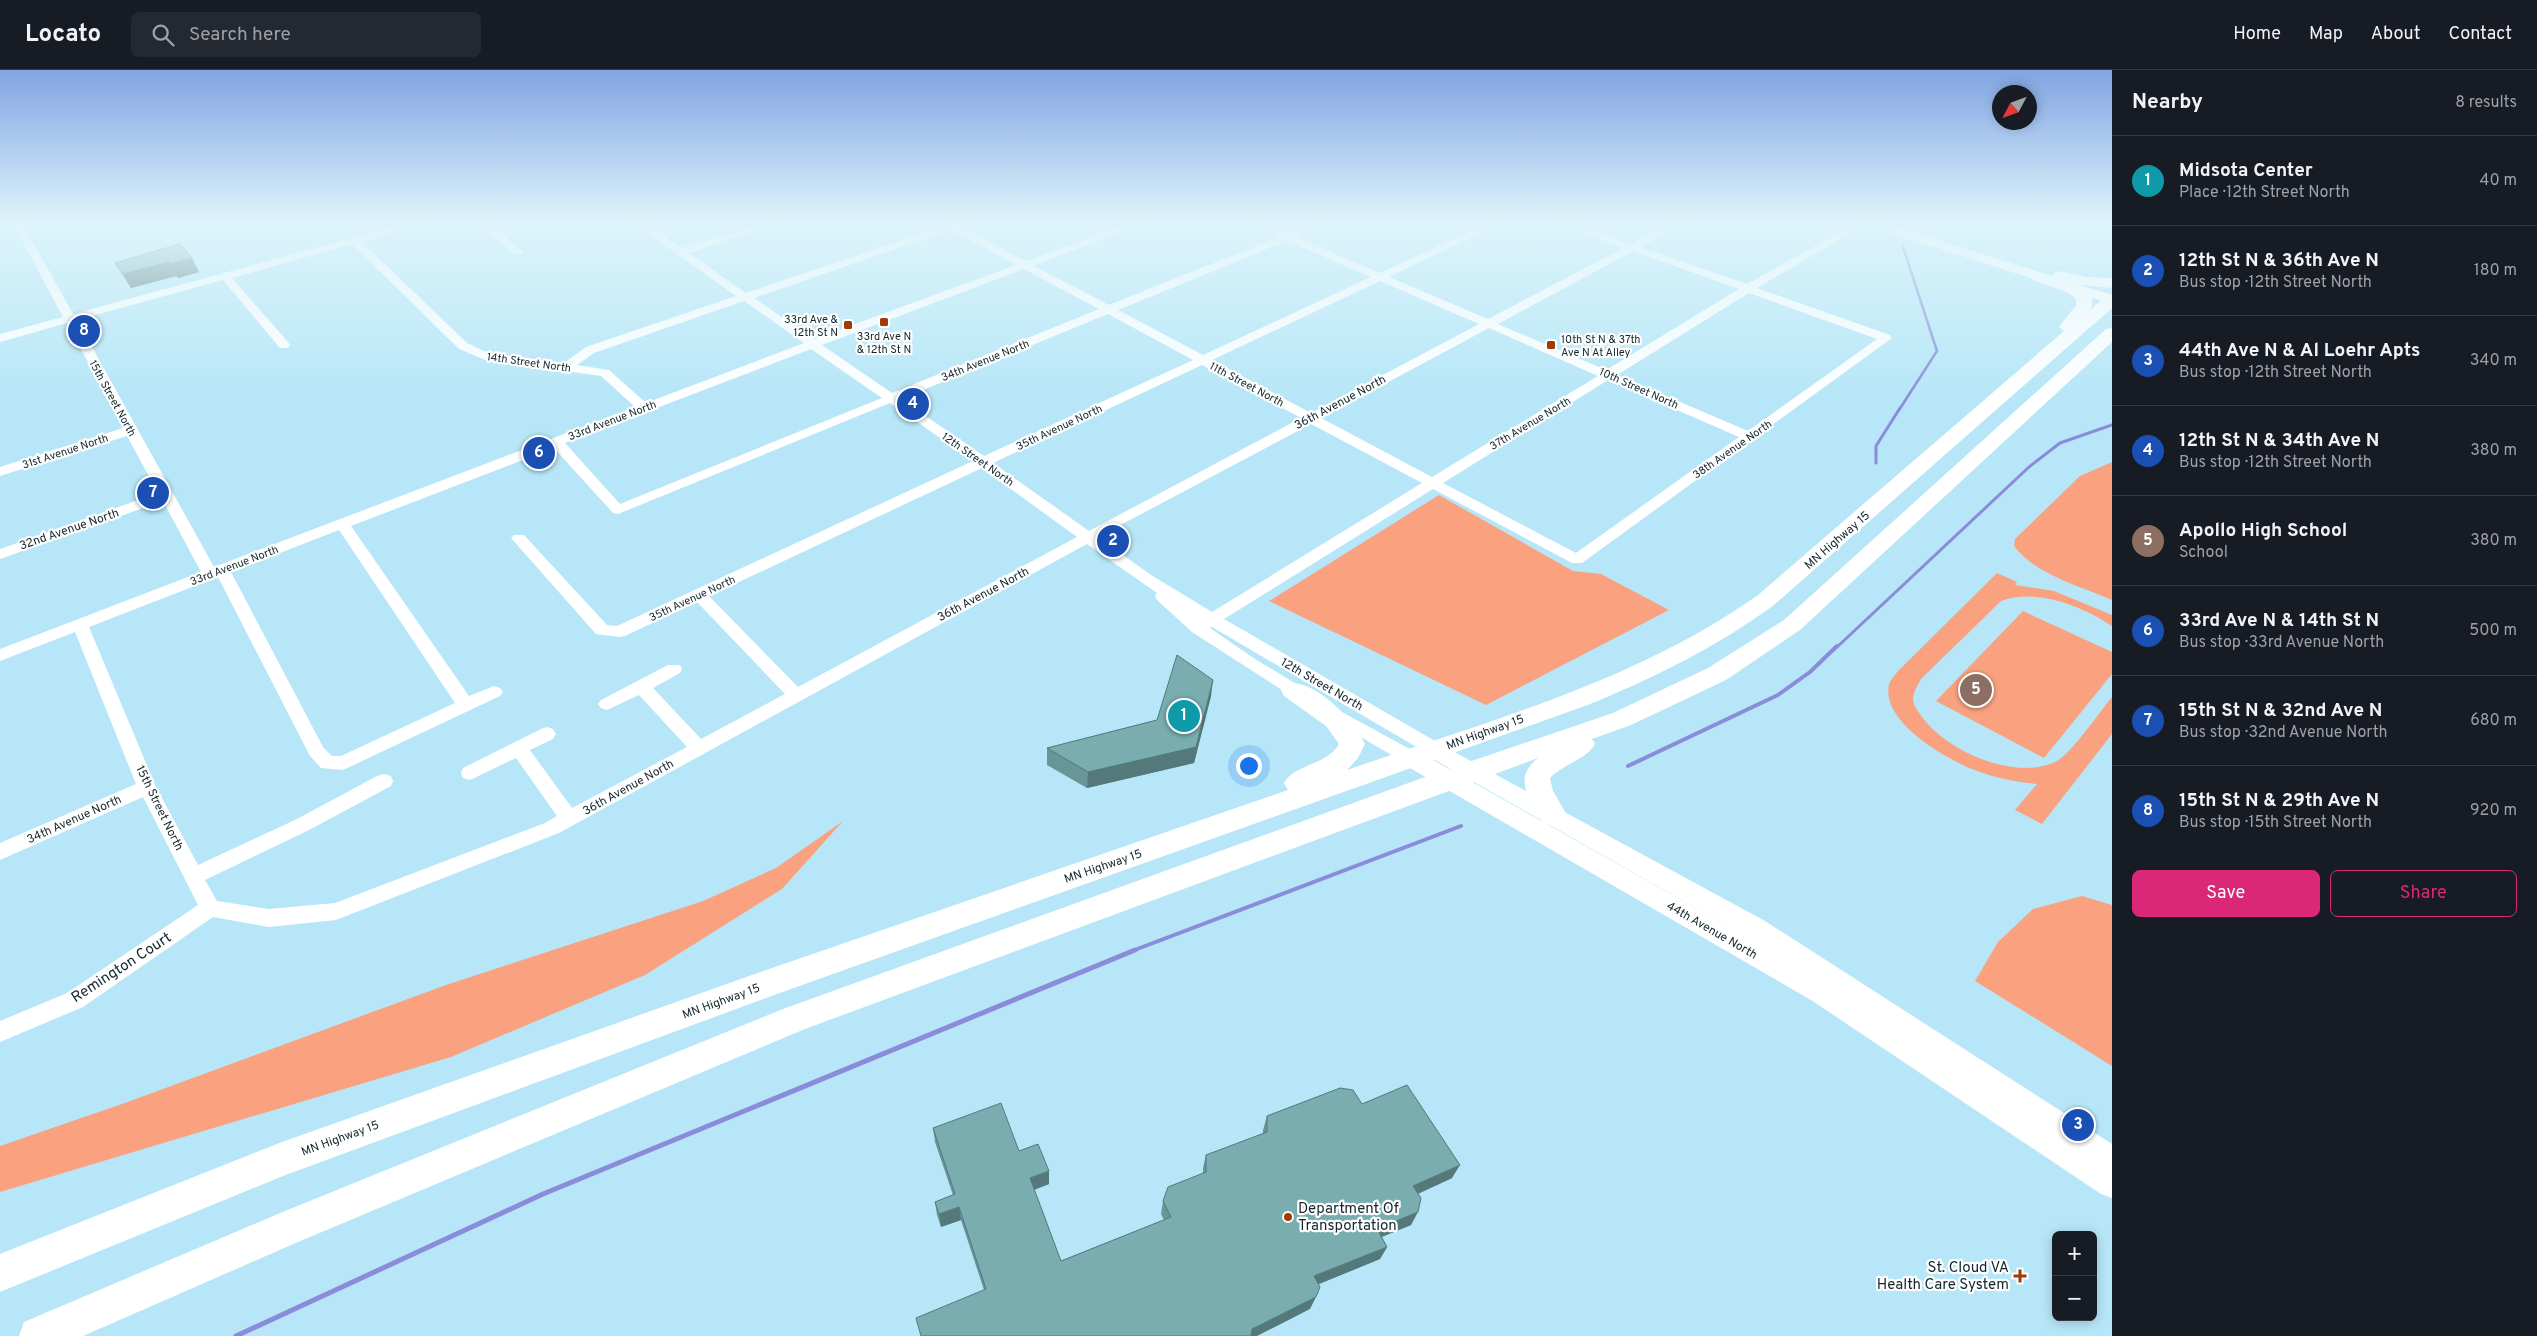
<!DOCTYPE html>
<html lang="en">
<head>
<meta charset="utf-8">
<style>
	body { margin:0; font-family:Overpass,sans-serif; background:#242831; color:#f1f3f6 }
	.controls { position:absolute; right:15px; bottom:15px; display:grid; overflow:hidden; border-radius:8px; box-shadow:0 2px 12px #0003 }
	.controls button { width:45px; height:45px; display:grid; place-items:center; padding:0; border:0; border-bottom:1px solid #363941; background:#171b24; color:#f1f3f6; font:25px sans-serif }
	.compass { position:absolute; left:1992px; top:15px; width:45px; height:45px; border-radius:50%; background:#171b24; box-shadow:0 2px 12px #0003; rotate:229deg }
	.you { position:absolute; left:1248px; top:695px; width:18px; height:18px; margin:-12px; border:4px solid #fff; border-radius:50%; background:#1a73e8; box-shadow:0 0 0 8px #1a73e833 }
	.badge { display:grid; place-items:center; width:32px; height:32px; border-radius:50%; background:#db2777; color:#fff; font-size:16px; font-weight:700 }
	.pin { position:absolute; translate:-50% -50%; border:2px solid #fff; box-shadow:0 1px 5px #0006 }
	.list { margin:0; padding:0; list-style:none }
	h2 { display:flex; justify-content:space-between; align-items:center; height:65px; margin:0; padding:0 20px; font-size:21px }
	h2 small { font-size:16px; font-weight:400; color:#9ea1a6 }
	.list li { display:grid; grid-template-columns:32px 1fr auto; gap:15px; align-items:center; box-sizing:border-box; height:90px; padding:0 20px; border-top:1px solid #363941 }
	.list b { display:block; font-size:19px; white-space:nowrap }
	.list p { margin:0; font-size:16px; white-space:nowrap; color:#9ea1a6 }
	.list em { font-size:16px; font-style:normal; color:#9ea1a6 }
	.actions { display:flex; gap:10px; padding:15px 20px }
	.actions a { flex:1; padding:11px 0; border:1px solid #db2777; border-radius:8px; text-align:center; font-size:18px; color:#db2777 }
	.actions .main { background:#db2777; color:#fff }
	.icon { flex:none; width:28px; height:28px; fill:none; stroke:currentColor; stroke-width:2; stroke-linecap:round; stroke-linejoin:round }
	.map { position:relative; flex:none; width:2112px; height:1266px; overflow:hidden }
	header { display:flex; align-items:center; gap:30px; box-sizing:border-box; height:70px; padding:0 25px; background:#171b24; border-bottom:1px solid #363941 }
	header strong { font-size:24px }
	nav { display:flex; gap:28px; margin-inline-start:auto; font-size:18px }
	.search { width:350px; height:45px; background:#242831; display:flex; align-items:center; gap:12px; box-sizing:border-box; padding:0 18px; border-radius:8px; color:#9ea1a6; font-size:19px }
	main { display:flex }
	aside { flex:1; background:#171b24 }
	.map>svg:first-child { display:block }
	.green { fill:#faa280 }
	.lines { fill:none; stroke-linecap:round; stroke-linejoin:round }
	.stream-far3 { stroke:#8a8cdb; stroke-width:2.5 }
	.stream-far2 { stroke:#8a8cdb; stroke-width:3 }
	.stream-far1 { stroke:#8a8cdb; stroke-width:4 }
	.stream { stroke:#8a8cdb; stroke-width:5 }
	.minor { fill:#fff; fill-rule:evenodd }
	.major { fill:#fff; fill-rule:evenodd }
	.highway { fill:#fff; fill-rule:evenodd }
	.wall { fill:#689597 }
	.shaded-wall { fill:#55797b }
	.building { fill:#79adb0; stroke:#55797b }
	.poi-dot { fill:#9f3b05; stroke:#fefefe; stroke-width:2 }
	.labels { text-anchor:middle; stroke-width:4.5; stroke-linejoin:round; paint-order:stroke }
	.far-poi-label { font-size:11px; fill:#14272d; stroke:#fefefe; text-anchor:end }
	.far-street-label { font-size:11px; fill:#14272d; stroke:#fefefe }
	.street-label { font-size:12px; fill:#14272d; stroke:#fefefe }
	.near-street-label { font-size:15px; fill:#14272d; stroke:#fefefe }
	.near-poi-label { font-size:15px; fill:#14272d; stroke:#fefefe; text-anchor:start }
</style>
</head>
<body>
<header>
<strong>Locato</strong>
<div class="search"><svg class="icon" aria-label="search" viewBox="0 0 24 24"><circle cx="10" cy="10" r="6"/><path d="M15 15l6 6"/></svg>Search here</div>
<nav><a>Home</a><a>Map</a><a>About</a><a>Contact</a></nav>
</header>
<main>
<div class="map">
<svg width="2112" height="1266" viewBox="0 0 2112 1266">
	<rect width="100%" height="100%" fill="#b6e6f7"/>
	<g class="green">
		<path d="M2112 392V530C2080 516 2036 505 2014 476L2015 469 2080 406Z"/>
		<polygon points="1439,425 1573,501 1601,504 1669,540 1486,635 1269,531"/>
		<path d="M1997 503 2017 512 2015 515 2054 521 2112 545V556C2082 536 2037 518 2001 531L1921 609C1917 616 1913 623 1913 630 1914 637 1919 642 1922 647 1947 681 2014 711 2055 692 2070 686 2100 641 2112 627V664L2042 754 2015 740 2037 714C2016 712 1996 708 1977 701 1947 690 1880 652 1889 614 1891 609 1895 605 1898 601Z"/>
		<polygon points="2023,541 2112,582 2112,604 2044,688 1936,631"/>
		<polygon points="843,751 782,819 645,905 451,987 0,1122 0,1076 122,1034 446,915 703,831 776,798"/>
		<polygon points="2082,826 2112,835 2112,996 1975,911 1998,872 2033,839"/>
	</g>
	<g class="lines">
		<polyline class="stream-far3" points="1899,340 1937,281 1903,177"/>
		<g class="stream-far2">
			<polyline points="1876,393 1876,376 1900,338"/>
			<polyline points="1836,578 2029,397 2060,373 2112,355"/>
		</g>
		<g class="stream-far1">
			<polyline points="1628,696 1778,625 1810,602 1837,576"/>
			<polyline points="1132,881 1461,756"/>
		</g>
		<polyline class="stream" points="236,1266 543,1124 1135,880"/>
		<g class="minor">
			<path d="M12 152H22L73 244 411 152H427L362 172 467 273 488 283 564 293 586 277 736 226 632 152H644L682 178 766 152H781L689 183 746 223 943 156 939 152H962L963 154 960 157 1026 191 1132 152H1146L1034 196 1109 235 1278 167 1248 152H1262L1287 163 1314 152H1328L1296 167 1380 203 1490 152H1503L1389 207 1488 249 1623 178 1556 152H1571L1631 174 1672 152H1685L1641 177 1747 214 1857 152H1869L1757 218 1890 265 1892 268 1582 493H1572L1433 419 1224 549 1442 675 1445 680 1442 685 1436 687 1430 685 1212 557 1210 558 1255 589 1311 623 1314 627 1311 631 1305 633 1299 631 1192 562 1157 530 1155 526 1157 523 1087 474 559 763 336 850 269 857 213 847 83 937 0 972V951L67 923 198 835 143 727 0 790V773L136 714 75 562 0 591V579L201 502 163 431 0 489V479L158 423 127 366 0 406V397L123 358 67 253 0 272V264L63 247ZM951 160 1016 195 814 269 754 228ZM1287 171 1371 207 1203 285 1118 240ZM352 174 459 279 485 290 601 306 635 337 214 497 77 250 223 210 280 278H288L290 275 288 272 232 208ZM1633 181 1739 219 1606 300 1498 254ZM1024 199 1099 239 892 323 822 275ZM1380 211 1479 254 1311 343 1212 290ZM1749 223 1877 269 1748 361 1617 305ZM744 231 804 273 646 333 609 300 577 295 594 283ZM1108 244 1193 290 984 386 901 329ZM1489 258 1598 306 1432 407 1321 348ZM811 279 882 328 620 434 565 373ZM1202 295 1301 348 1089 461 993 393ZM1608 310 1739 367 1576 483 1443 413ZM890 333 973 391 617 556 607 555 524 465H514L511 468 596 564 619 567 625 566 697 532 785 624 701 669 653 618 680 603 682 599 680 595H668L601 630 598 634 601 638 607 640 639 625 687 677 572 738 530 680 553 669 556 664 553 659 547 657 541 659 463 698 461 703 463 708 470 710 516 688 557 746 545 753 335 833 269 839 217 831 205 810 311 759 391 716 393 711 391 706 384 704 377 706 297 749 198 795 156 717 89 557 218 507 310 686 321 698 343 700 500 626 503 622 500 618 494 616 469 626 351 456 554 378 613 443 618 444ZM1311 354 1422 413 1212 542 1151 505 1098 467ZM982 398 1077 467 798 617 709 526ZM339 460 455 633 341 686H332L323 677 231 502Z"/>
			<polygon points="477,152 488,152 523,182 522,184 514,184"/>
			<polygon points="1331,636 1417,683 1420,688 1417,693 1411,695 1405,693 1325,646 1322,642 1325,638"/>
		</g>
		<g class="major">
			<polygon points="1863,152 1881,152 2112,225 2112,234 1865,155"/>
			<polygon points="1436,672 1765,851 2112,1074 2112,1128 2101,1124 1811,930 1403,694 1400,688 1403,682 1411,680 1419,682 1754,871 1428,686 1425,680 1428,674"/>
		</g>
		<g class="highway">
			<path d="M2060 201 2086 207 2112 208V218L2073 214 2081 217 2092 227V236L2090 240 2106 226 2112 224V238L1774 535C1715 578 1652 609 1585 636L777 924 283 1106 0 1222V1184L282 1072 772 898 1288 720 1284 713C1294 694 1326 696 1339 674L1326 656 1284 626 1281 620 1284 614C1313 606 1354 650 1365 674L1358 688 1347 700C1488 651 1635 612 1758 525L2064 261 2059 257 2076 235V229L2069 223 2033 210 2031 207 2039 202 2052 206 2054 203Z"/>
			<path d="M2112 258V272L1800 560 1726 610 1631 655 1592 669 1595 674C1586 690 1563 694 1550 708L1553 721 1567 745 1563 753 1553 756 1543 753C1531 729 1511 710 1538 688L805 959 298 1172 83 1266H19L24 1252 285 1141 783 939 1439 702 1613 643 1708 598 1784 550 2106 259Z"/>
		</g>
	</g>
	<g class="wall">
		<polygon points="180,174 199,202 178,208 176,206 131,218 115,193"/>
		<polygon points="1211,626 1194,693 1087,718 1047,695 1047,678 1157,650"/>
		<polygon points="1362,1034 1452,1108 1418,1124 1411,1155 1382,1167 1387,1177 1380,1189 1319,1214 1310,1239 984,1220 961,1150 941,1157 937,1145 935,1132 953,1125 935,1072 933,1058 1019,1081 1049,1114 1034,1120 1061,1191 1164,1150 1161,1144 1163,1131 1203,1103 1203,1098 1206,1085 1263,1064 1263,1060 1267,1046"/>
	</g>
	<g class="shaded-wall">
		<polygon points="192,188 199,202 178,208 170,194"/>
		<polygon points="169,192 176,206 131,218 123,204"/>
		<polygon points="1213,610 1211,626 1194,693 1087,718 1088,702"/>
		<polygon points="1460,1095 1452,1108 1406,1129 1413,1116"/>
		<polygon points="1049,1101 1049,1114 1030,1121 1030,1108"/>
		<polygon points="959,1137 961,1150 941,1157 939,1144"/>
		<polygon points="1418,1142 1411,1155 1371,1171 1377,1159"/>
		<polygon points="1387,1177 1380,1189 1309,1218 1314,1206"/>
		<polygon points="1316,1227 1310,1239 1257,1266 1249,1266 1252,1259"/>
	</g>
	<g class="building">
		<polygon points="180,174 192,188 170,194 169,192 123,204 115,193"/>
		<polygon points="1177,585 1213,610 1196,677 1088,702 1047,678 1157,650"/>
		<polygon points="1407,1015 1460,1095 1413,1116 1421,1128 1418,1142 1377,1159 1387,1177 1314,1206 1320,1217 1316,1227 1252,1259 1251,1266 921,1266 916,1248 986,1219 959,1137 939,1144 935,1132 955,1124 933,1058 1001,1033 1019,1081 1038,1074 1049,1101 1030,1108 1061,1191 1171,1147 1163,1131 1168,1117 1206,1102 1206,1085 1267,1062 1267,1046 1340,1018 1353,1020 1362,1034"/>
	</g>
	<linearGradient id="sky" x2="0" y2="1"><stop stop-color="#82a4e3"/><stop offset="0.46" stop-color="#def4fb"/><stop offset="1" stop-color="#def4fb" stop-opacity="0"/></linearGradient>
	<rect width="2112" height="329" fill="url(#sky)"/>
	<g class="poi-dot">
		<rect x="879" y="247" width="10" height="10" rx="2.5"/>
		<rect x="843" y="250" width="10" height="10" rx="2.5"/>
		<rect x="1546" y="270" width="10" height="10" rx="2.5"/>
		<circle cx="1288" cy="1147" r="5"/>
		<path d="M2017.5 1198.5h5v5h5v5h-5v5h-5v-5h-5v-5h5z"/>
	</g>
	<g class="labels">
		<g class="far-poi-label">
			<text x="838" y="253">33rd Ave &amp;<tspan x="838" dy="13">12th St N</tspan></text>
			<text x="884" y="270" text-anchor="middle">33rd Ave N<tspan x="884" dy="13">&amp; 12th St N</tspan></text>
			<text x="1561" y="273" text-anchor="start">10th St N &amp; 37th<tspan x="1561" dy="13">Ave N At Alley</tspan></text>
		</g>
		<g class="far-street-label">
			<text transform="translate(985 290) rotate(-22)" y="4">34th Avenue North</text>
			<text transform="translate(529 292) rotate(8)" y="4">14th Street North</text>
			<text transform="translate(1247 314) rotate(28)" y="4">11th Street North</text>
			<text transform="translate(1639 318) rotate(24)" y="4">10th Street North</text>
			<text transform="translate(113 328) rotate(61)" y="4">15th Street North</text>
			<text transform="translate(612 350) rotate(-21)" y="4">33rd Avenue North</text>
			<text transform="translate(1530 353) rotate(-31)" y="4">37th Avenue North</text>
			<text transform="translate(1059 357) rotate(-25)" y="4">35th Avenue North</text>
			<text transform="translate(1732 379) rotate(-35)" y="4">38th Avenue North</text>
			<text transform="translate(65 381) rotate(-18)" y="4">31st Avenue North</text>
			<text transform="translate(978 389) rotate(35)" y="4">12th Street North</text>
			<text transform="translate(234 495) rotate(-21)" y="4">33rd Avenue North</text>
			<text transform="translate(692 528) rotate(-25)" y="4">35th Avenue North</text>
		</g>
		<g class="street-label">
			<text transform="translate(1340 332) rotate(-28)" y="4">36th Avenue North</text>
			<text transform="translate(69 459) rotate(-19)" y="4">32nd Avenue North</text>
			<text transform="translate(1837 470) rotate(-41)" y="4">MN Highway 15</text>
			<text transform="translate(983 524) rotate(-28)" y="4">36th Avenue North</text>
			<text transform="translate(1322 614) rotate(30)" y="4">12th Street North</text>
			<text transform="translate(1485 662) rotate(-20)" y="4">MN Highway 15</text>
			<text transform="translate(628 717) rotate(-29)" y="4">36th Avenue North</text>
			<text transform="translate(160 738) rotate(64)" y="4">15th Street North</text>
			<text transform="translate(74 749) rotate(-24)" y="4">34th Avenue North</text>
			<text transform="translate(1103 796) rotate(-19)" y="4">MN Highway 15</text>
			<text transform="translate(1712 860) rotate(30)" y="4">44th Avenue North</text>
			<text transform="translate(721 931) rotate(-20)" y="4">MN Highway 15</text>
			<text transform="translate(340 1068) rotate(-20)" y="4">MN Highway 15</text>
		</g>
		<g class="near-street-label">
			<text transform="translate(121 897) rotate(-33)" y="5">Remington Court</text>
		</g>
		<g class="near-poi-label">
			<text x="1298" y="1143">Department Of<tspan x="1298" dy="17">Transportation</tspan></text>
			<text x="2009" y="1202" text-anchor="end">St. Cloud VA<tspan x="2009" dy="17">Health Care System</tspan></text>
		</g>
	</g>
</svg>
<div class="controls">
<button>+</button>
<button>−</button>
</div>
<svg class="compass" viewBox="-18 -18 36 36"><path d="M0-13l5 13h-10z" fill="#e53935"/><path d="M0 13l5-13h-10z" fill="#9ea1a6"/></svg>
<div class="you"></div>
<div class="pin badge" style="left:1184px;top:646px;background:#0f9aa8">1</div>
<div class="pin badge" style="left:1113px;top:471px;background:#1a4fb4">2</div>
<div class="pin badge" style="left:2078px;top:1055px;background:#1a4fb4">3</div>
<div class="pin badge" style="left:913px;top:334px;background:#1a4fb4">4</div>
<div class="pin badge" style="left:1976px;top:620px;background:#8d6e63">5</div>
<div class="pin badge" style="left:539px;top:383px;background:#1a4fb4">6</div>
<div class="pin badge" style="left:153px;top:423px;background:#1a4fb4">7</div>
<div class="pin badge" style="left:84px;top:261px;background:#1a4fb4">8</div>
</div>
<aside>
<h2>Nearby<small>8 results</small></h2>
<ul class="list">
<li><span class="badge" style="background:#0f9aa8">1</span><div><b>Midsota Center</b><p>Place · 12th Street North</p></div><em>40 m</em></li>
<li><span class="badge" style="background:#1a4fb4">2</span><div><b>12th St N &amp; 36th Ave N</b><p>Bus stop · 12th Street North</p></div><em>180 m</em></li>
<li><span class="badge" style="background:#1a4fb4">3</span><div><b>44th Ave N &amp; Al Loehr Apts</b><p>Bus stop · 12th Street North</p></div><em>340 m</em></li>
<li><span class="badge" style="background:#1a4fb4">4</span><div><b>12th St N &amp; 34th Ave N</b><p>Bus stop · 12th Street North</p></div><em>380 m</em></li>
<li><span class="badge" style="background:#8d6e63">5</span><div><b>Apollo High School</b><p>School</p></div><em>380 m</em></li>
<li><span class="badge" style="background:#1a4fb4">6</span><div><b>33rd Ave N &amp; 14th St N</b><p>Bus stop · 33rd Avenue North</p></div><em>500 m</em></li>
<li><span class="badge" style="background:#1a4fb4">7</span><div><b>15th St N &amp; 32nd Ave N</b><p>Bus stop · 32nd Avenue North</p></div><em>680 m</em></li>
<li><span class="badge" style="background:#1a4fb4">8</span><div><b>15th St N &amp; 29th Ave N</b><p>Bus stop · 15th Street North</p></div><em>920 m</em></li>
</ul>
<div class="actions"><a class="main">Save</a><a>Share</a></div>
</aside>
</main>
</body>
</html>
